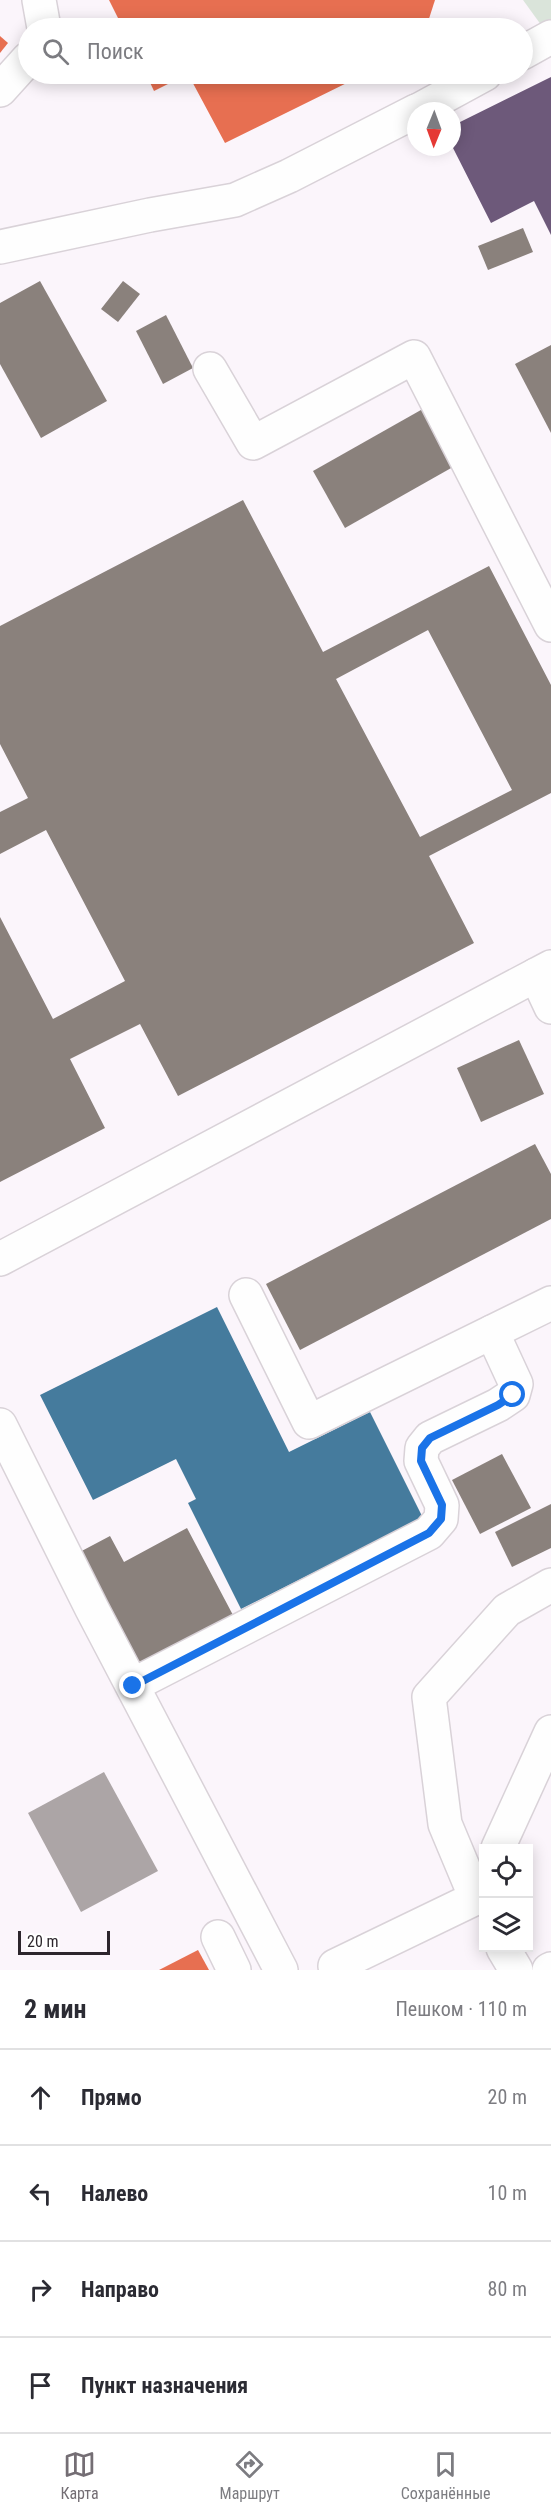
<!DOCTYPE html>
<html lang="ru">
<head>
<meta charset="utf-8">
<style>
	body { margin:0; font-family:"Roboto Condensed",sans-serif; background:#f7f7f7; color:#2b2b33 }
	.controls { position:absolute; right:18px; bottom:18px; display:grid; overflow:hidden; border-radius:0px; box-shadow:0 3px 15px #0003 }
	.controls button { width:54px; height:54px; display:grid; place-items:center; padding:0; border:0; border-bottom:2px solid #e1e1e2; background:#fff; color:#2b2b33; font:30px sans-serif }
	.compass { position:absolute; left:407px; top:102px; width:54px; height:54px; border-radius:50%; background:#fff; box-shadow:0 3px 15px #0003; rotate:181deg }
	.scale { position:absolute; left:18px; bottom:15px; width:92px; box-sizing:border-box; padding-left:6px; border:3px solid #2c252c; border-top:0; font-size:16px; line-height:21px; white-space:nowrap; color:#2c252c; -webkit-text-stroke:4px #fff; paint-order:stroke }
	.stop { position:absolute; width:18px; height:18px; margin:-14px; border:4px solid #1a73e8; border-radius:50%; background:#fff }
	.stop.end { background:#1a73e8; border-color:#fff; box-shadow:0 2px 6px #0008 }
	.list { margin:0; padding:0; list-style:none }
	h2 { display:flex; justify-content:space-between; align-items:center; height:78px; margin:0; padding:0 24px; font-size:26px }
	h2 small { font-size:20px; font-weight:400; color:#7c7c81 }
	.list li { display:grid; grid-template-columns:39px 1fr auto; gap:18px; align-items:center; box-sizing:border-box; height:96px; padding:0 24px; border-top:2px solid #e1e1e2 }
	.list b { display:block; font-size:22px; white-space:nowrap }
	.list em { font-size:20px; font-style:normal; color:#7c7c81 }
	.icon { flex:none; width:33px; height:33px; fill:none; stroke:currentColor; stroke-width:2; stroke-linecap:round; stroke-linejoin:round }
	.map { position:relative; flex:none; width:551px; height:1970px; overflow:hidden }
	.search { position:absolute; background:#fff; box-shadow:0 3px 15px #0003; left:18px; right:18px; top:18px; height:66px; display:flex; align-items:center; gap:15px; box-sizing:border-box; padding:0 21px; border-radius:33px; color:#7c7c81; font-size:22px }
	.sheet { height:462px; background:#fff }
	nav { display:flex; justify-content:space-around; align-items:center; box-sizing:border-box; height:84px; border-top:2px solid #e1e1e2; background:#fff; font-size:16px; color:#7c7c81 }
	nav a { display:grid; justify-items:center; gap:3px }
	nav .on { color:#746e74 }
	.map>svg:first-child { display:block }
	.green { fill:#dae4da }
	.shops { fill:#e76f51 }
	.offices { fill:#6d597a }
	.public { fill:#457b9d }
	.industry { fill:#8a817c; fill-rule:evenodd }
	.building { fill:#aca5a6 }
	.lines { fill:none; stroke-linecap:round; stroke-linejoin:round }
	.minor-casing { stroke:#d9d2d8; stroke-width:36 }
	.minor { stroke:#fefefe; stroke-width:33 }
	.route { stroke:#1a73e8; stroke-width:8 }
</style>
</head>
<body>
<div class="map">
<svg width="551" height="1970" viewBox="0 0 551 1970">
	<rect width="100%" height="100%" fill="#fbf5fb"/>
	<polygon class="green" points="523,0 551,0 551,25 544,29"/>
	<g class="shops">
		<polygon points="109,0 435,0 426,28 123,28"/>
		<polygon points="0,36 8,43 0,53"/>
		<polygon points="146,74 365,74 225,143 188,74 154,91"/>
		<polygon points="198,1950 209,1970 159,1970"/>
	</g>
	<polygon class="offices" points="551,77 551,235 534,201 491,223 452,146 452,126"/>
	<polygon class="public" points="217,1307 289,1452 370,1412 423,1518 241,1609 188,1503 196,1499 176,1459 93,1500 40,1395"/>
	<g class="industry">
		<polygon points="523,228 533,252 488,270 478,246"/>
		<polygon points="40,281 107,401 41,438 0,364 0,303"/>
		<polygon points="123,281 140,294 118,322 101,309"/>
		<polygon points="166,315 193,368 163,384 136,331"/>
		<polygon points="551,345 551,433 515,364"/>
		<polygon points="428,406 460,463 345,528 313,471"/>
		<path d="M243 500 323 652 489 566 551 685V793L429 856 474 943 178 1096 140 1024 70 1059 105 1128 0 1182V917L53 1019 125 981 46 830 0 854V812L28 798 0 744V626ZM428 630 512 790 420 837 336 679Z"/>
		<polygon points="519,1040 544,1094 481,1122 457,1068"/>
		<polygon points="535,1144 551,1174 551,1219 300,1350 266,1284"/>
		<polygon points="502,1454 531,1508 480,1534 452,1480"/>
		<polygon points="551,1504 551,1548 512,1567 495,1532"/>
		<polygon points="187,1528 234,1617 137,1668 76,1554 110,1536 124,1562"/>
	</g>
	<polygon class="building" points="104,1772 158,1871 81,1912 28,1813"/>
	<g class="lines">
		<g class="minor-casing">
			<g id="minor">
				<polyline points="39,0 44,28"/>
				<polyline points="522,53 551,37"/>
				<polyline points="0,90 28,59"/>
				<polyline points="417,111 485,74"/>
				<polyline points="0,247 150,215 235,200 289,176 416,111"/>
				<polyline points="210,369 253,443 414,357 551,625"/>
				<polyline points="536,975 551,1007"/>
				<polyline points="0,1259 551,967"/>
				<polyline points="246,1295 309,1422 551,1303"/>
				<polyline points="0,1425 92,1609 281,1970"/>
				<polyline points="133,1685 429,1533 441,1519 442,1505 421,1461 422,1448 430,1438 498,1405 513,1395 516,1384 492,1332"/>
				<polyline points="498,1848 551,1732"/>
				<polyline points="218,1937 234,1970"/>
				<polyline points="503,1948 516,1970"/>
				<polyline points="335,1966 476,1898 445,1824 429,1697 507,1610 551,1585"/>
				<polyline points="549,1970 551,1969"/>
			</g>
		</g>
		<use href="#minor" class="minor"/>
	</g>
	<g class="lines">
		<polyline class="route" points="133,1686 429,1533 441,1519 442,1505 421,1461 422,1448 430,1438 498,1405 513,1395"/>
	</g>
</svg>
<div class="controls">
<button><svg class="icon" aria-label="locate" viewBox="0 0 24 24"><circle cx="12" cy="12" r="6"/><path d="M12 2v4M12 18v4M2 12h4M18 12h4"/></svg></button>
<button><svg class="icon" aria-label="layers" viewBox="0 0 24 24"><path d="M12 4l9 5-9 5-9-5zM3 14l9 5 9-5"/></svg></button>
</div>
<svg class="compass" viewBox="-18 -18 36 36"><path d="M0-13l5 13h-10z" fill="#e53935"/><path d="M0 13l5-13h-10z" fill="#7c7c81"/></svg>
<div class="scale">20 m</div>
<div class="stop" style="left:513px;top:1395px"></div>
<div class="stop end" style="left:133px;top:1686px"></div>
<div class="search"><svg class="icon" aria-label="search" viewBox="0 0 24 24"><circle cx="10" cy="10" r="6"/><path d="M15 15l6 6"/></svg>Поиск</div>
</div>
<section class="sheet">
<h2>2 мин<small>Пешком · 110 m</small></h2>
<ul class="list">
<li><svg class="icon" aria-label="ahead" viewBox="0 0 24 24"><path d="M12 20V5M6 11l6-6 6 6"/></svg><div><b>Прямо</b></div><em>20 m</em></li>
<li><svg class="icon" aria-label="left" viewBox="0 0 24 24"><path d="M17 20v-9H6M10 6l-5 5 5 5"/></svg><div><b>Налево</b></div><em>10 m</em></li>
<li><svg class="icon" aria-label="right" viewBox="0 0 24 24"><path d="M7 20v-9h11M14 6l5 5-5 5"/></svg><div><b>Направо</b></div><em>80 m</em></li>
<li><svg class="icon" aria-label="arrive" viewBox="0 0 24 24"><path d="M6 21V4h12l-3 4 3 4H6"/></svg><div><b>Пункт назначения</b></div></li>
</ul>
</section>
<nav>
<a class="on"><svg class="icon" aria-label="map" viewBox="0 0 24 24"><path d="M3 6l6-2 6 2 6-2v14l-6 2-6-2-6 2zM9 4v14M15 6v14"/></svg>Карта</a>
<a><svg class="icon" aria-label="directions" viewBox="0 0 24 24"><path d="M12 3l9 9-9 9-9-9zM9 14v-3h6M13 9l2 2-2 2"/></svg>Маршрут</a>
<a><svg class="icon" aria-label="saved" viewBox="0 0 24 24"><path d="M7 4h10v16l-5-4-5 4z"/></svg>Сохранённые</a>
</nav>
</body>
</html>
